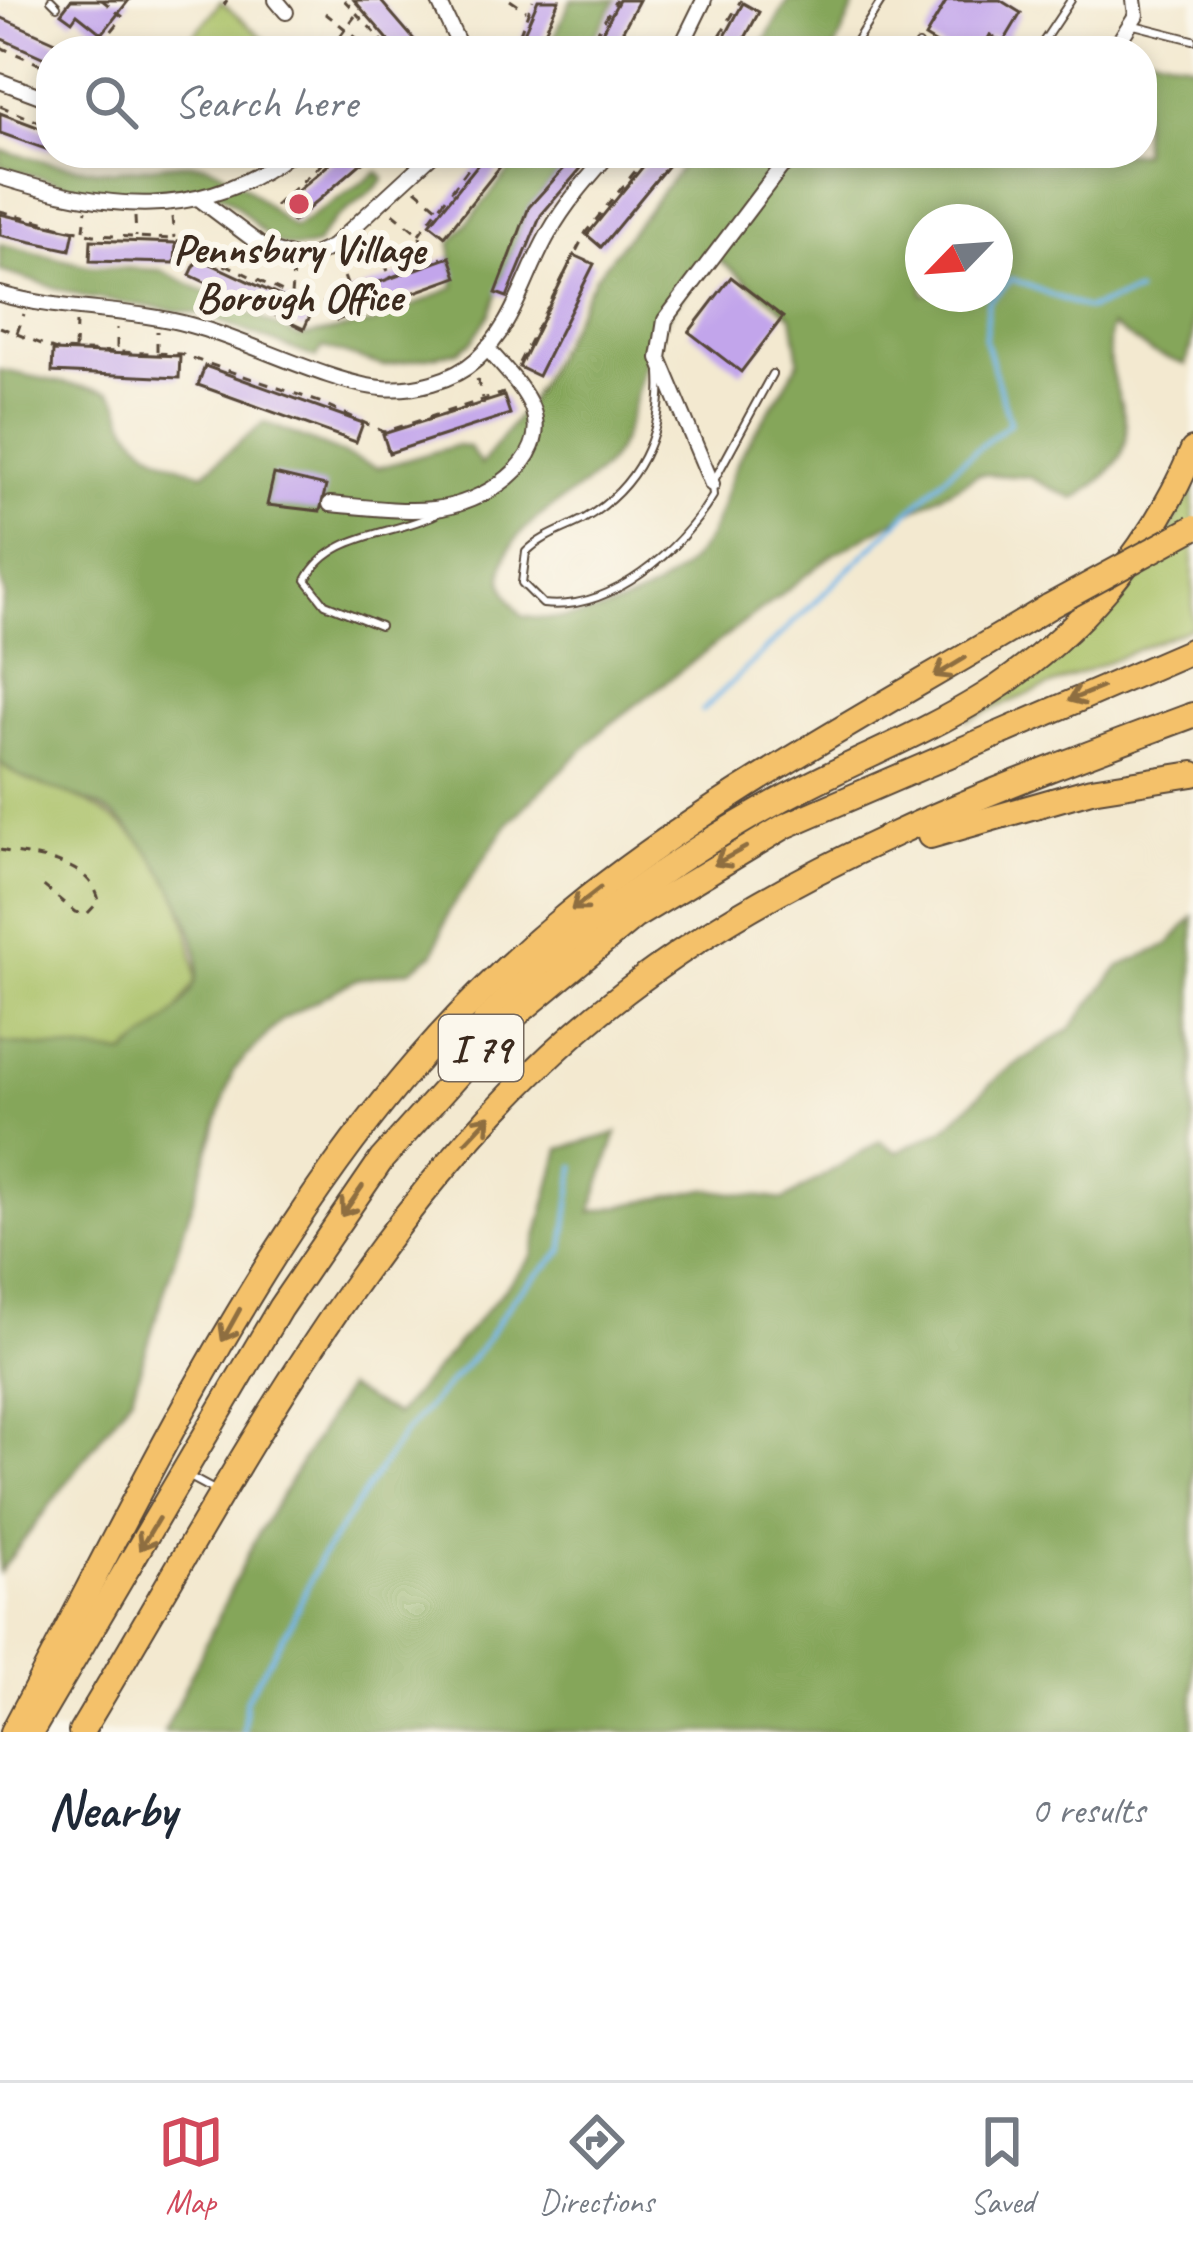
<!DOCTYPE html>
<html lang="en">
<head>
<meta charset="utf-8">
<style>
	body { margin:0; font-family:Caveat,sans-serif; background:#f2f2f3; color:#1f2937 }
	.compass { position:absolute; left:905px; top:204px; width:108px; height:108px; border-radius:50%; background:#fff; box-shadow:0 6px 18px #0003; rotate:245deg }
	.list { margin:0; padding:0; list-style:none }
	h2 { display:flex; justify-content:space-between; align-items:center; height:156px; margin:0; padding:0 48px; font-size:51px }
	h2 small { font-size:39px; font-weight:400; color:#747a83 }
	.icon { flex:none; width:66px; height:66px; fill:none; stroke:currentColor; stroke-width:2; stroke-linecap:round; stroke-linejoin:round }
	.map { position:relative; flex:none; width:1193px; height:1732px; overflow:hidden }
	.search { position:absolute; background:#fff; box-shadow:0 6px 18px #0003; left:36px; right:36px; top:36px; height:132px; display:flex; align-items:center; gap:30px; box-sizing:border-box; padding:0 42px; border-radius:48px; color:#747a83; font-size:45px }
	.sheet { height:348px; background:#fff }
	nav { display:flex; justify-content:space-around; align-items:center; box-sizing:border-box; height:168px; border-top:3px solid #e0e1e3; background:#fff; font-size:33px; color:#747a83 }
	nav a { display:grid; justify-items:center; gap:6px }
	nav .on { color:#d1495b }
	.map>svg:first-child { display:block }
	.green { fill:#a7bf64; stroke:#717441; stroke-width:3 }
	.forest { fill:#85a65a; stroke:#60683c; stroke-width:3; fill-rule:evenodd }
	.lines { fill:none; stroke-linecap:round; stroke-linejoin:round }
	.stream { stroke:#73b6e9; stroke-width:4.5 }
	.building { fill:#c2a5eb }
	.lane-casing { stroke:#574739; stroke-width:10 }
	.street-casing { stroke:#574739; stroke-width:18 }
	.highway-casing { stroke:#574739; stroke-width:28 }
	.path { stroke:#574739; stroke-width:3; stroke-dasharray:9 9; stroke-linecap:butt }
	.lane { stroke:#fff; stroke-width:6 }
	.street { stroke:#fff; stroke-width:14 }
	.highway { stroke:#f4c16a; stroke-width:24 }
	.highway-bridge-casing { stroke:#574739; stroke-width:28; stroke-linecap:butt }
	.highway-bridge { stroke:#f4c16a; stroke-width:24 }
	.oneway { stroke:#8e6e40 }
	.poi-dot { fill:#d1495b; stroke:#fbf7ec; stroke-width:4.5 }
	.labels { text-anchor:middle; stroke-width:12; stroke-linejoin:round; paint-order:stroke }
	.shield { fill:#fbf7ec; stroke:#75685c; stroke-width:3 }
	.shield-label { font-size:39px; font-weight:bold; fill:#3b2a1e }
	.poi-label { font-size:42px; font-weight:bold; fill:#3b2a1e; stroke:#fbf7ec }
</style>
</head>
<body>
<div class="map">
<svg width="1193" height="1732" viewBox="0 0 1193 1732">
	<rect width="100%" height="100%" fill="#fbf7ec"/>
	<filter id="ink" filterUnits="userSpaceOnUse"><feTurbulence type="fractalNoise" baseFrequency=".00833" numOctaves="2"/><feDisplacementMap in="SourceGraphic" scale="24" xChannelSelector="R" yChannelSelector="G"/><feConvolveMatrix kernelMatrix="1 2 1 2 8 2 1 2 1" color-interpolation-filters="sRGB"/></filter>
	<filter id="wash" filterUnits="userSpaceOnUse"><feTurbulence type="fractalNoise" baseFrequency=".004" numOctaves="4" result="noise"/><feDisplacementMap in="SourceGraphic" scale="48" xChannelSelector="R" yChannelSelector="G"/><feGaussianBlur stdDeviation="2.7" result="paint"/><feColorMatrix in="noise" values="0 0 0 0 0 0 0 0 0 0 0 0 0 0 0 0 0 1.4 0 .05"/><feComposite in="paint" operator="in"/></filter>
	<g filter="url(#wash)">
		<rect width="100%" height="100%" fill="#f3e9d0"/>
		<g class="green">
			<polygon points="221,2 271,45 266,51 180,51"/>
			<polygon points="1193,487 1193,627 966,720 1056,661 1150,567"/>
			<path d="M0 762C19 781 34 777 57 788 150 830 186 877 196 981L0 1279Z"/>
		</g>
		<g class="forest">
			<polygon points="571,0 616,0 586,51 548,51"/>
			<polygon points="788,0 857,0 834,51 759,51"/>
			<path d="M1142 52 1193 64V336L1186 365 1153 353 1111 326C1095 403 1176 436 1074 499L1029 477 979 474 834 554 604 729 510 821 449 911 434 953 411 970 357 979 281 1020 233 1071 132 1395 0 1572V1043L125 1054C149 1035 183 1013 195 983 212 935 146 833 106 810 73 791 25 787 0 762V616L5 596 0 575V370L109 392C123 402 119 413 128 426 144 454 175 465 204 473L264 422 378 468 455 446 469 447 481 465 529 402 595 278 692 153H1142ZM923 222H995V294H923ZM714 256 792 316 799 361C782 395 758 424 740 457 728 480 724 503 714 526 687 591 585 629 522 616 505 595 494 577 509 550 531 510 584 495 611 459 631 431 636 387 648 355 662 317 690 287 714 256Z"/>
			<path d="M0 150C34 159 65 167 101 170 130 173 191 157 213 167 245 182 265 206 294 228L378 172 384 179C363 205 330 213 317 245 266 261 254 209 217 193 197 184 176 195 154 196 103 199 49 179 0 166Z"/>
			<polygon points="524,153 578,153 529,207 490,314 472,341 458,351 383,366 323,347 316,358 204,315 86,297 0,271 0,244 89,266 160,270 299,337 375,323 454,287 451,243"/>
			<polygon points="1193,917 1193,1732 164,1732 255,1539 346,1388 396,1415 532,1257 560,1149 617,1133 591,1212 705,1189 784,1200 880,1141 897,1152 946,1128 1000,1075 1071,1028 1120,966 1168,945"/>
		</g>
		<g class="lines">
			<g class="stream">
				<polyline points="702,711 957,465 1010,423 985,340 988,302 1012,279 1087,309 1137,292"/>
				<polyline points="243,1732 246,1699 290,1625 320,1559 403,1434 480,1349 515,1296 563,1251 575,1166"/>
			</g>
		</g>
		<g id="blocks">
			<g class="building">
				<polygon points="71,0 129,0 102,34 77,14 72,21 61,13"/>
				<polygon points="354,0 380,0 424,51 398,51"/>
				<polygon points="538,0 559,0 536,51 516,51"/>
				<polygon points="619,0 639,0 612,51 592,51"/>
				<polygon points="947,0 1000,0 1021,13 1003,43 990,35 981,51 948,51 925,37"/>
				<polygon points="743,3 759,12 738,51 717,51"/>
				<polygon points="0,17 76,51 51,51 51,61 0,38"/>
				<polygon points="0,113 51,132 51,151 0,133"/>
				<polygon points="342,153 373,153 293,222 280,206"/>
				<polygon points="487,153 511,153 445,236 430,224"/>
				<polygon points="578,153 594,153 541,215 507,297 496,293 529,207"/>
				<polygon points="654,153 678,153 601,247 587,235"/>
				<polygon points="0,214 74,231 70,250 0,235"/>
				<polygon points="91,240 176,243 175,263 90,261"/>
				<polygon points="574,255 594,264 538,376 519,367"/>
				<polygon points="450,257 457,277 337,320 330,300"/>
				<polygon points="198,258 312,311 304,329 190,275"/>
				<polygon points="731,277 783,317 741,372 689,332"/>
				<polygon points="53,351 180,356 179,378 52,372"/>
				<polygon points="205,366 363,423 356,442 198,385"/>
				<polygon points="504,396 510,414 389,453 383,434"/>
				<polygon points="274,474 326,486 320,511 267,505"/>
			</g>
		</g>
	</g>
	<g filter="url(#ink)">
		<use href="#blocks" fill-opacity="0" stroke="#574739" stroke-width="3"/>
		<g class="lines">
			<g class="lane-casing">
				<g id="lane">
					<polyline points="51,0 57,6"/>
					<polyline points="1134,25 1193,40"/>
					<polyline points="850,51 882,0"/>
					<polyline points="914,51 919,45"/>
					<polyline points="1037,51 1071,0"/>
					<path d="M660 373C664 435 638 487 584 519 564 530 543 535 526 552L522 583 543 604C612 612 680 550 713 496L712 484 772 374"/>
					<path d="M380 626 325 604 306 580C331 532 392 536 436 514"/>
					<polyline points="190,1477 216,1491"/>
				</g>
			</g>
			<g class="street-casing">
				<g id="street">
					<polyline points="276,0 286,12"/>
					<polyline points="438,0 462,51"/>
					<polyline points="679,51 704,0"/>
					<polyline points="1113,51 1136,15 1134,0"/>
					<polyline points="0,81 51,100"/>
					<path d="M0 177C105 209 199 224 291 153"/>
					<polyline points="202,201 266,249 303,260 332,247 434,153"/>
					<path d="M0 294C63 312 128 308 190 325 245 339 331 384 382 388 413 391 453 381 476 360 515 325 524 276 549 233 565 204 588 178 610 153"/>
					<polyline points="712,484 659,358 665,320 781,167 800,153"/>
					<path d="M330 504C364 507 400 512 434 509 479 505 553 463 532 408 523 386 502 366 487 348"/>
				</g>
			</g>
			<g class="highway-casing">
				<g id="highway">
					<polyline points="930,836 1091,790 1193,774"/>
					<path d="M485 1022C569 932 674 858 782 799 848 763 920 736 984 696 1076 638 1151 550 1193 450"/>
					<path d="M13 1732C171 1437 303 1130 569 913 715 793 889 704 1050 606"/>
					<polyline points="31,1732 280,1308 382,1159 499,1029 634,917 785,826 1193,650"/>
					<path d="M81 1732C238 1472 380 1181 625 992 790 864 999 787 1193 715"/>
				</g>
			</g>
			<g class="path">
				<polyline points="102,0 123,17 106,38 121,51"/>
				<polyline points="344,0 392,51"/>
				<polyline points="510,0 526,11"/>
				<polyline points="224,5 227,0"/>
				<polyline points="325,13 359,40 360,51"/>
				<polyline points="0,47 51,69"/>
				<polyline points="329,51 355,16"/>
				<polyline points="368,51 378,39"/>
				<polyline points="513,51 533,0"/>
				<polyline points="586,51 616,0"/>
				<polyline points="711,51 741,0"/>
				<polyline points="0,106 51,127"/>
				<polyline points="416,189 439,209"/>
				<polyline points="275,206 334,153"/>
				<polyline points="0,211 94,235 174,239 313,307 442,258"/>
				<polyline points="393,213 419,234 428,261"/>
				<polyline points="135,217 136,237"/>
				<polyline points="172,217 174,238"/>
				<polyline points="84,230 86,210"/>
				<polyline points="370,232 388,271"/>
				<polyline points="419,234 480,153"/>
				<polyline points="338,260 349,290"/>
				<polyline points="225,267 238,244"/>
				<polyline points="291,296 293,270"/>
				<polyline points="0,327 56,350 180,354 322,403 384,432 504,393"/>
				<polyline points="17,333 24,314"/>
				<polyline points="117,348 117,328"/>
				<polyline points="75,349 76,323"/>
				<polyline points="157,351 157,331"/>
				<polyline points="519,363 586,232 650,153"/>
				<polyline points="477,379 483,398"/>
				<path d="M0 850C35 858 90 859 99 901L87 914 75 912 40 883"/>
			</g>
			<use href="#lane" class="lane"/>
			<use href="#street" class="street"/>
			<use href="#highway" class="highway"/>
			<g class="highway-bridge-casing">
				<polyline id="highway-bridge" points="1050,606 1193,528"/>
			</g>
			<use href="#highway-bridge" class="highway-bridge"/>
		</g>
		<defs><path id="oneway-shaft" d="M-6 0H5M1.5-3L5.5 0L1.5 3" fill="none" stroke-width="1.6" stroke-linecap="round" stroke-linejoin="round" transform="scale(3)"/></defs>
		<g class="oneway">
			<use href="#oneway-shaft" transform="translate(950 667) rotate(149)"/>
			<use href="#oneway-shaft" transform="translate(1085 694) rotate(158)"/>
			<use href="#oneway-shaft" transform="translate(730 856) rotate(151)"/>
			<use href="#oneway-shaft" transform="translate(586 899) rotate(142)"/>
			<use href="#oneway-shaft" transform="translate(478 1129) rotate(-47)"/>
			<use href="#oneway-shaft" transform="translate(352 1201) rotate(125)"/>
			<use href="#oneway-shaft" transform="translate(231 1325) rotate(119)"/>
			<use href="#oneway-shaft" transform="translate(149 1534) rotate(121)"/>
		</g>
	</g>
	<circle class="poi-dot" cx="299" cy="204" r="12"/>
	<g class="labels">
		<rect class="shield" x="439" y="1015" width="84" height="66" rx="9"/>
		<g class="shield-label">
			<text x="481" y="1062">I 79</text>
		</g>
		<g class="poi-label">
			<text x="299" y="263">Pennsbury Village<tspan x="299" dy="48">Borough Office</tspan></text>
		</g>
	</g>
</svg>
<svg class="compass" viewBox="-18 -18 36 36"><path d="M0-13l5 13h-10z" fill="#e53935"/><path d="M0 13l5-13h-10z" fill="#747a83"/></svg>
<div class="search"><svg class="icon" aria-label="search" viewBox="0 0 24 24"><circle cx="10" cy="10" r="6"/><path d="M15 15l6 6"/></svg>Search here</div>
</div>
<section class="sheet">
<h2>Nearby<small>0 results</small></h2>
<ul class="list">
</ul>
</section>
<nav>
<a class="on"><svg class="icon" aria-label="map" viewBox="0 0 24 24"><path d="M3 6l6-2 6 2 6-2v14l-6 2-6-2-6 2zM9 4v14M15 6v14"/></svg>Map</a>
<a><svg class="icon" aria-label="directions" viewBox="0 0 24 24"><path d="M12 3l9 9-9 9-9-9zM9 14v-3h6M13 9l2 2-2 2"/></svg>Directions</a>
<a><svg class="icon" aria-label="saved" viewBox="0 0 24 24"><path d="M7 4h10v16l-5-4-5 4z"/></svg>Saved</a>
</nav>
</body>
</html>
